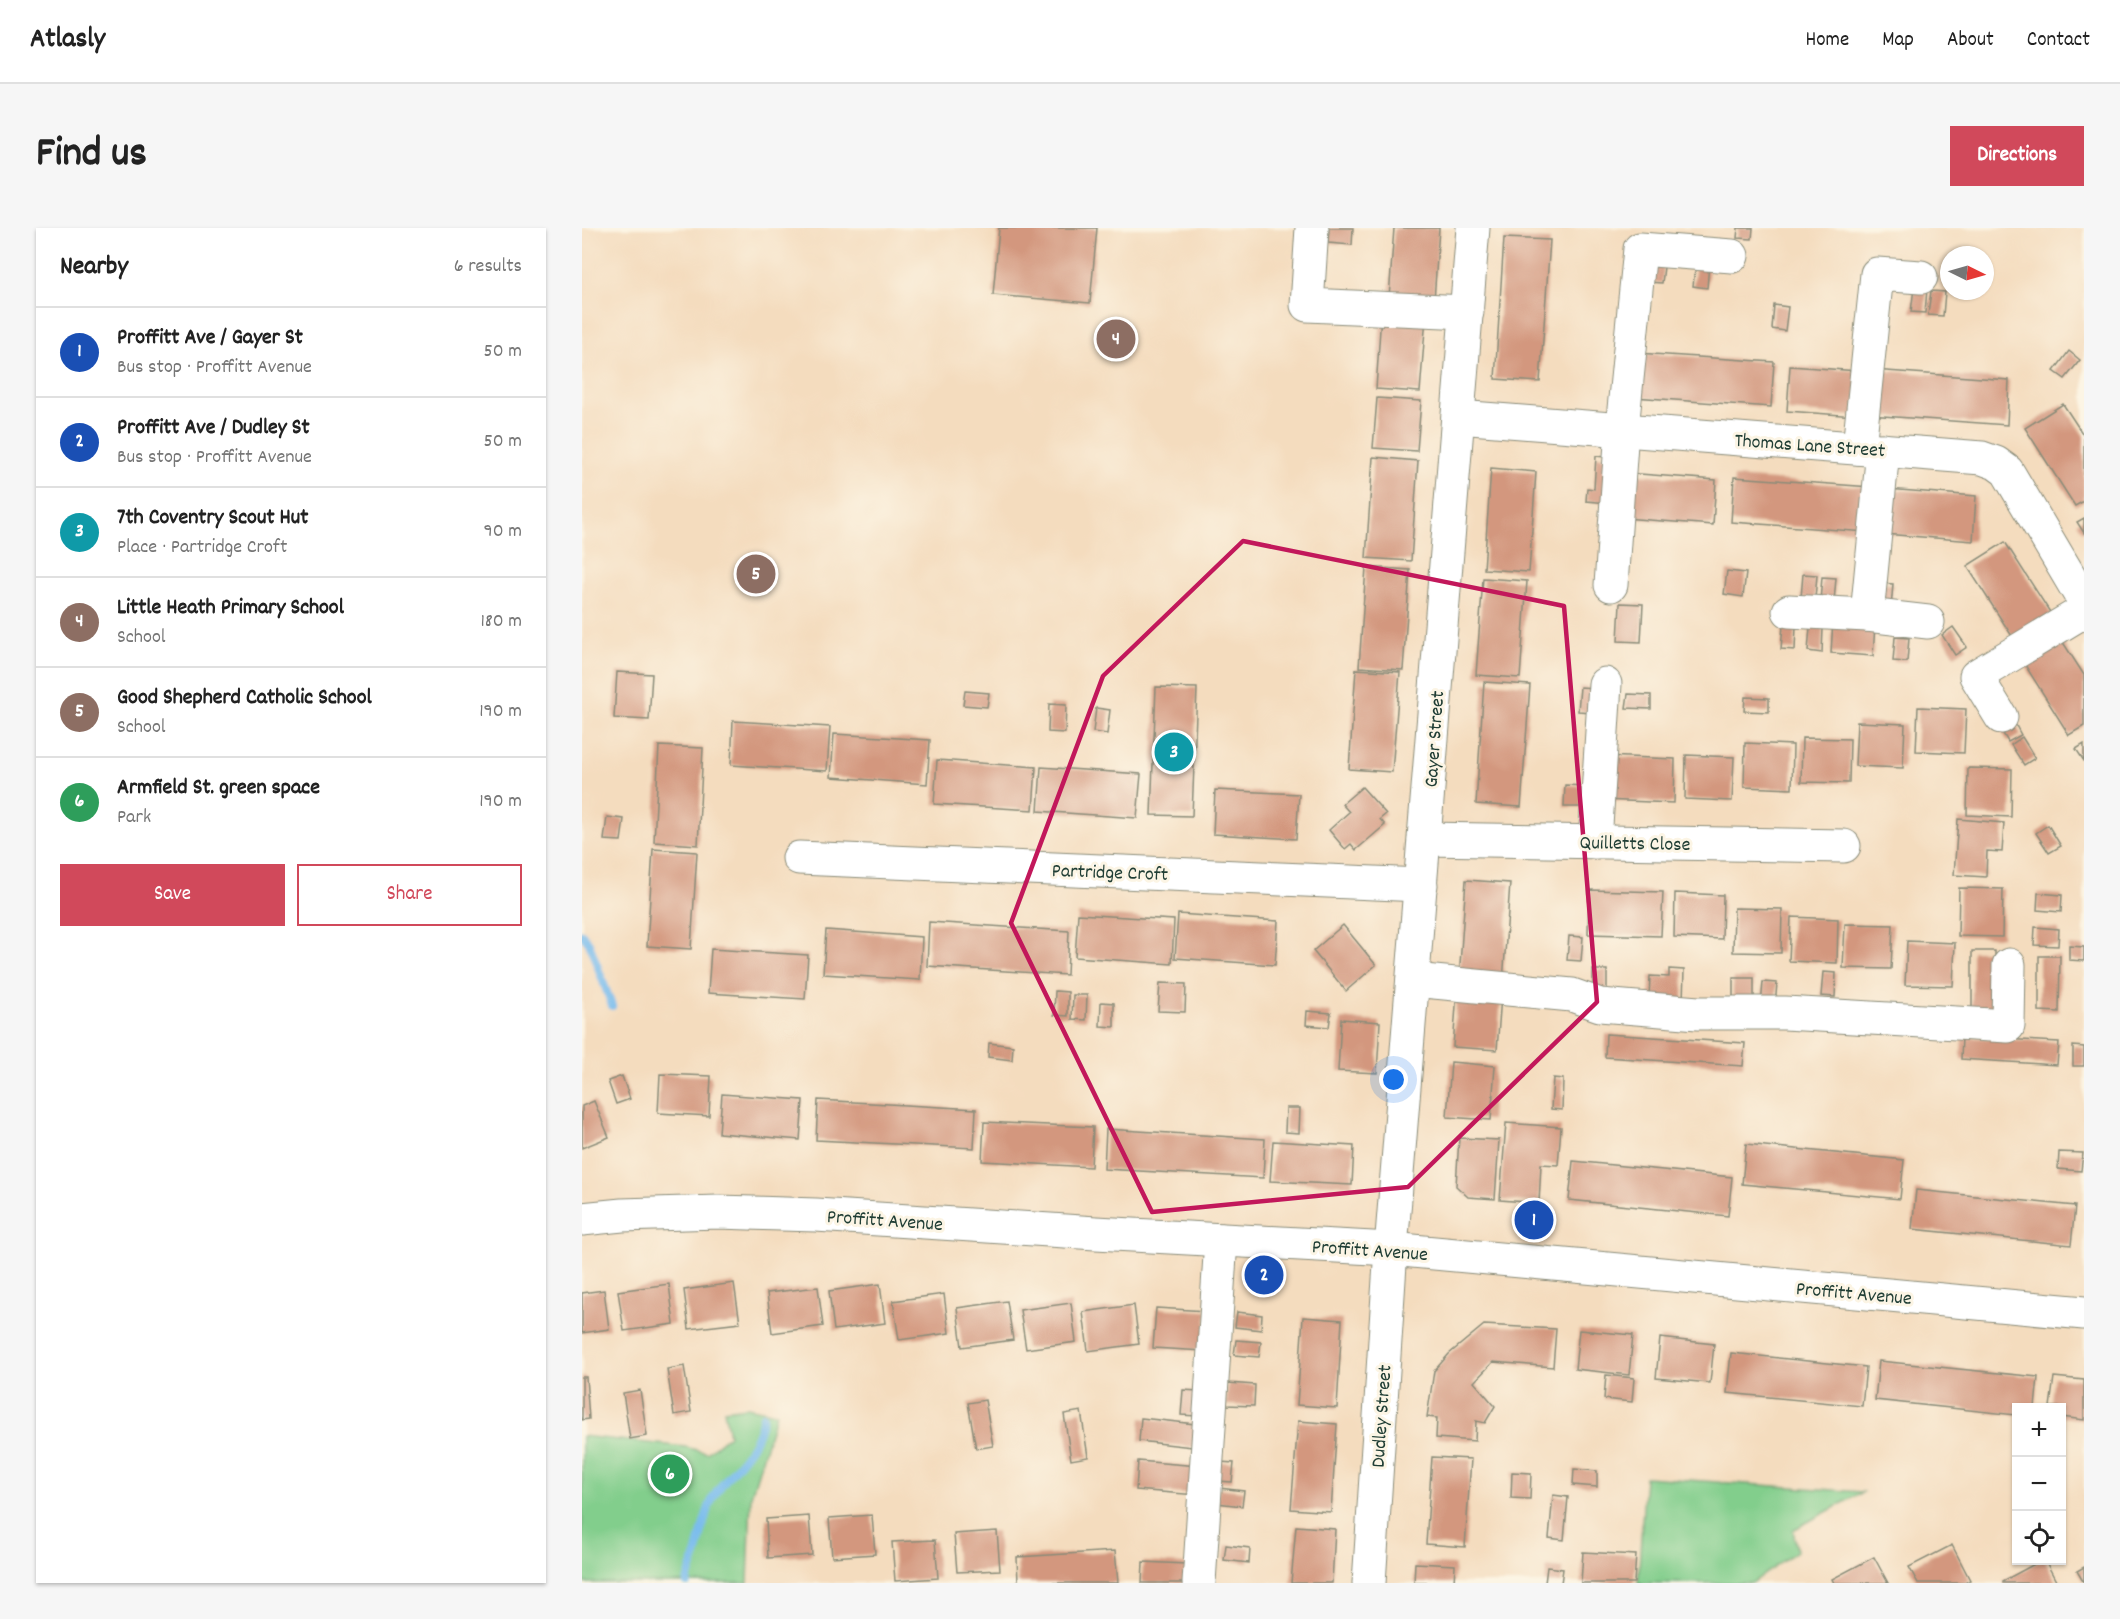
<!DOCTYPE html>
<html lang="en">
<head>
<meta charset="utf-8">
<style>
	body { margin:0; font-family:Dekko,sans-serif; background:#f6f6f6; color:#222 }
	.controls { position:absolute; right:18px; bottom:18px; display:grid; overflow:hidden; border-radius:0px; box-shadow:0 2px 4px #0004 }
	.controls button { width:54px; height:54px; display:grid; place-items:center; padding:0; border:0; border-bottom:2px solid #e0e0e0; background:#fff; color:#222; font:30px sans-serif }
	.compass { position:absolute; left:1358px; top:18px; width:54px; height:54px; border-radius:50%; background:#fff; box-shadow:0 2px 4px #0004; rotate:95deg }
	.you { position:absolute; left:812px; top:852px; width:21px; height:21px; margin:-15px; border:4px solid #fff; border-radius:50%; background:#1a73e8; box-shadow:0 0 0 9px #1a73e833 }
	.badge { display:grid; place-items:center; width:39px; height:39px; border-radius:50%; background:#d1495b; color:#fff; font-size:20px; font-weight:700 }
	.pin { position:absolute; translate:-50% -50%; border:3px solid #fff; box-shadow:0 2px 6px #0006 }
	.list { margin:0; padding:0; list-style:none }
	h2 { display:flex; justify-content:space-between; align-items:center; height:78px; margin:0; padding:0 24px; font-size:26px }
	h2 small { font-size:20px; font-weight:400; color:#767676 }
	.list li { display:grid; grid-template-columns:39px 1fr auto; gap:18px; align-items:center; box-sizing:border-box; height:90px; padding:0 24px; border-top:2px solid #e0e0e0 }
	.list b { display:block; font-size:22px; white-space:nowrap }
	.list p { margin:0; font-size:20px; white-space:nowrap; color:#767676 }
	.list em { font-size:20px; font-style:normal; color:#767676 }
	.actions { display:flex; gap:12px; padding:18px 24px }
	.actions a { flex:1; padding:14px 0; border:2px solid #d1495b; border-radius:0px; text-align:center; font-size:21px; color:#d1495b }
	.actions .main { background:#d1495b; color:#fff }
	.icon { flex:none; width:33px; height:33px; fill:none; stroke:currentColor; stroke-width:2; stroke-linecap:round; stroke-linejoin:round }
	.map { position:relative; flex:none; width:1502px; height:1355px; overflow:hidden; border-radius:0px }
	header { display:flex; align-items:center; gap:36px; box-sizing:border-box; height:84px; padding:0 30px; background:#fff; border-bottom:2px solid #e0e0e0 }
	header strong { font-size:28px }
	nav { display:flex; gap:33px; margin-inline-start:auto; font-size:21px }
	.intro { display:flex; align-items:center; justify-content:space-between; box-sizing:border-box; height:144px; padding:0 36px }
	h1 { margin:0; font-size:42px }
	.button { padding:15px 27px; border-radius:0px; background:#d1495b; color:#fff; font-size:21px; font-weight:700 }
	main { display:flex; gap:36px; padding:0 36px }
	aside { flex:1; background:#fff; border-radius:0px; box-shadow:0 2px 4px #0004 }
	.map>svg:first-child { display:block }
	.green { fill:#82ce8c; stroke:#508660; stroke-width:1.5 }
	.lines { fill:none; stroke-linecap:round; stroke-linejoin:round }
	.stream { stroke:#77bbed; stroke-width:8 }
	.building { fill:#d3977e }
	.minor-casing { stroke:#8a8c79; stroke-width:35 }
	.minor { stroke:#fff; stroke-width:33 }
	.marked { fill:none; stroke:#c2185b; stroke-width:4.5; stroke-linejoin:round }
	.labels { text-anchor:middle; stroke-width:6; stroke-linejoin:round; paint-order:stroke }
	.street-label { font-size:20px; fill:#1f3d34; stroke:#fcf5e5 }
</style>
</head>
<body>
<header>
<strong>Atlasly</strong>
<nav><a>Home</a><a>Map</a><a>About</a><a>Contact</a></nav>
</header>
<div class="intro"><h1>Find us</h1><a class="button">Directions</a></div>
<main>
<aside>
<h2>Nearby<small>6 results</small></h2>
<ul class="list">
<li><span class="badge" style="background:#1a4fb4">1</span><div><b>Proffitt Ave / Gayer St</b><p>Bus stop · Proffitt Avenue</p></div><em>50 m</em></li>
<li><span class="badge" style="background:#1a4fb4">2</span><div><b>Proffitt Ave / Dudley St</b><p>Bus stop · Proffitt Avenue</p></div><em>50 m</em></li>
<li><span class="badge" style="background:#0f9aa8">3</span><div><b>7th Coventry Scout Hut</b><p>Place · Partridge Croft</p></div><em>90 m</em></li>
<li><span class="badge" style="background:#8d6e63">4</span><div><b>Little Heath Primary School</b><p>School</p></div><em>180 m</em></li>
<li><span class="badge" style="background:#8d6e63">5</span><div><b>Good Shepherd Catholic School</b><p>School</p></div><em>190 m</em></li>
<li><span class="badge" style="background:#2e9e5b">6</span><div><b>Armfield St. green space</b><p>Park</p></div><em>190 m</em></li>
</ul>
<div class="actions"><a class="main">Save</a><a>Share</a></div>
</aside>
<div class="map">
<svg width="1502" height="1355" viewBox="0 0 1502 1355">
	<rect width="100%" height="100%" fill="#fcf5e5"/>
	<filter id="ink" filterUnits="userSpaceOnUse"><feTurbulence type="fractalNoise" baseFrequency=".0167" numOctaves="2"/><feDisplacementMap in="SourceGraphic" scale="12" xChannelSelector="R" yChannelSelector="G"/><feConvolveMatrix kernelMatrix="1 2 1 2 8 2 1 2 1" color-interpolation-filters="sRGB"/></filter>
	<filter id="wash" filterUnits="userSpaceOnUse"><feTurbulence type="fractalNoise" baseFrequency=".008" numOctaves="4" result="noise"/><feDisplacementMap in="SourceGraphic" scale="24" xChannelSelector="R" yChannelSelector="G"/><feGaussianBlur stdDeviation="1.35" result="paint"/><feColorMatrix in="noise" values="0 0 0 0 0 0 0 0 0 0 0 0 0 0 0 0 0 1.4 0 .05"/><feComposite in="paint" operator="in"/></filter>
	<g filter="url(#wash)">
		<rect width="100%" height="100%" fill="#f4dcbe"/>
		<g class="green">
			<polygon points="165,1179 194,1185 169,1268 166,1355 0,1355 0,1208 104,1219 125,1225 147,1207 142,1182"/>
			<polygon points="1063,1249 1281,1264 1211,1302 1215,1323 1170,1355 1056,1355"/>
		</g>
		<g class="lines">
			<g class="stream">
				<polyline points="0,706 7,715 30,778"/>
				<path d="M105 1355C107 1344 112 1334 115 1324 120 1306 122 1287 131 1270 148 1240 175 1225 181 1188"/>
			</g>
		</g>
		<g id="blocks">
			<g class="building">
				<polygon points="417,0 515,0 508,75 411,67"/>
				<polygon points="747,0 771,0 770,17 746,15"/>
				<polygon points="812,0 857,0 852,73 807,70"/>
				<polygon points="1156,0 1171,0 1170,11 1155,10"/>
				<polygon points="922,10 968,12 958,154 913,151"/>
				<polygon points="1068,30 1083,31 1080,55 1066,54"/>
				<polygon points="1114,34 1127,36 1125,60 1111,58"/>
				<polygon points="1332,60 1345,61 1343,85 1329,84"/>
				<polygon points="1349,63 1363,64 1361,88 1346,87"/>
				<polygon points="1192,77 1206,79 1203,103 1190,101"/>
				<polygon points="799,86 844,89 838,164 794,161"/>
				<polygon points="1487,123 1498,132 1483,151 1472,143"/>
				<polygon points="1055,125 1192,134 1189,179 1052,169"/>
				<polygon points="1208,138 1276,143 1273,188 1205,183"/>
				<polygon points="1291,142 1427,152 1425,197 1287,187"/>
				<polygon points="795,170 839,173 835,223 791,220"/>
				<polygon points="1481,176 1502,208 1502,273 1493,278 1443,200"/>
				<polygon points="1014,228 1031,230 1027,275 1004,273 1005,260 1012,261"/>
				<polygon points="791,229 836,233 829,333 784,330"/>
				<polygon points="909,240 954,244 947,344 902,341"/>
				<polygon points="1045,245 1134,252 1131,297 1042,290"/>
				<polygon points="1152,249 1289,259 1285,304 1149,294"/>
				<polygon points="1305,261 1394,268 1391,313 1302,306"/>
				<polygon points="1502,290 1502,305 1495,294"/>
				<polygon points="1423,314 1473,392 1435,416 1385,338"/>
				<polygon points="784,339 828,342 821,442 777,439"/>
				<polygon points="1145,343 1164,345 1161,369 1142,366"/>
				<polygon points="1221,346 1235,347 1233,371 1219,370"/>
				<polygon points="1240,349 1254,350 1252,374 1238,373"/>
				<polygon points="901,350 945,353 938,450 894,447"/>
				<polygon points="1297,355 1311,356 1309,380 1296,379"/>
				<polygon points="1038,375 1061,376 1059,414 1036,413"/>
				<polygon points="1251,393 1293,396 1291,428 1249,425"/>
				<polygon points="1201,397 1214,398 1213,422 1199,421"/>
				<polygon points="1228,399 1241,400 1240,425 1226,423"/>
				<polygon points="1371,399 1385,419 1373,427 1360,407"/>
				<polygon points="1475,405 1502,447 1502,498 1487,507 1438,429"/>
				<polygon points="1313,409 1327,410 1325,434 1311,433"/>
				<polygon points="774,441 818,444 810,544 767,541"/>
				<polygon points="35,444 70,446 67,492 32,490"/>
				<polygon points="902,454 948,457 939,579 894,576"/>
				<polygon points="574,459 615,460 610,588 569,587"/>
				<polygon points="998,459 1012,460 1010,484 996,483"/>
				<polygon points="383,463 407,465 405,479 381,477"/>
				<polygon points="1046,466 1069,467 1069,481 1044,480"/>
				<polygon points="1163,469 1187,470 1187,484 1162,483"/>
				<polygon points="467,476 484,477 483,505 466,504"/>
				<polygon points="1336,479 1384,481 1382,525 1334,523"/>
				<polygon points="514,480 528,482 525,506 511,504"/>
				<polygon points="1430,490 1439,507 1426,514 1416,497"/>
				<polygon points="151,493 248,499 245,543 149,537"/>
				<polygon points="1275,494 1323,496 1321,540 1273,538"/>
				<polygon points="252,506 348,512 345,556 249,549"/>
				<polygon points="1440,509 1453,530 1442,537 1429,517"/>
				<polygon points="1220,510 1268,511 1267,555 1219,554"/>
				<polygon points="1163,515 1211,517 1210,561 1162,559"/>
				<polygon points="1502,516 1502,533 1494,521"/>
				<polygon points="77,518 121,520 116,617 72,614"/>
				<polygon points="1104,527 1152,529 1150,573 1103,571"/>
				<polygon points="1022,528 1093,531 1092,575 1020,572"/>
				<polygon points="355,532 454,539 451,582 352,576"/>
				<polygon points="459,539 559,546 555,590 456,583"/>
				<polygon points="1386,540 1430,541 1429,589 1385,587"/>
				<polygon points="983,557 1004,558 1003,579 982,579"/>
				<polygon points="780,559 804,586 798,591 803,597 774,622 769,616 763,621 747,602 767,584 760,576"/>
				<polygon points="633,562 717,566 714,611 631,606"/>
				<polygon points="25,589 42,591 39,613 22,612"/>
				<polygon points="1376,591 1422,595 1420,624 1405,623 1404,649 1372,647"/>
				<polygon points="1466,597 1479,618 1467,625 1454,605"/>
				<polygon points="71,621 115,624 109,721 65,718"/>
				<polygon points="884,652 928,655 921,754 877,751"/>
				<polygon points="1377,660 1421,661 1420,709 1376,708"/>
				<polygon points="1007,662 1081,664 1079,708 1006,706"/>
				<polygon points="1093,665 1141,667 1140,711 1092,709"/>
				<polygon points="1456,665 1480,667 1479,684 1455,682"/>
				<polygon points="1152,680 1200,681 1199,725 1151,724"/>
				<polygon points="496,686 592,692 590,736 493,729"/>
				<polygon points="596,686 696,693 693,737 593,730"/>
				<polygon points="1209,689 1256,691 1255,735 1207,733"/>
				<polygon points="347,694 487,703 485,747 345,738"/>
				<polygon points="1263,696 1311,697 1309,741 1261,740"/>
				<polygon points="761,697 794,737 764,763 731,723"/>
				<polygon points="1453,699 1477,701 1476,718 1452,717"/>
				<polygon points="244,702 340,709 338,752 241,746"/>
				<polygon points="987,708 1001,709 999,733 985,732"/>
				<polygon points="1325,713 1373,715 1371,758 1323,757"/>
				<polygon points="1487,718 1502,719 1502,733 1487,732"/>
				<polygon points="129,721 226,727 223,771 126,765"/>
				<rect x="1390" y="723" width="23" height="65"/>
				<polygon points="1457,728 1478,728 1477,784 1457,783"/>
				<polygon points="1087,741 1102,742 1101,773 1067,771 1068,748 1087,749"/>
				<rect x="1011" y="742" width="14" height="24"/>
				<polygon points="1241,744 1254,745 1253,769 1239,768"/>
				<rect x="1151" y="750" width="21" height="24"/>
				<polygon points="1181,754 1195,755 1193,779 1179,778"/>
				<polygon points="578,755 604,756 603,784 576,783"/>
				<polygon points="473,763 486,764 486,788 472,787"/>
				<polygon points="875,764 919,768 915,822 871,819"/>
				<polygon points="491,767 505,767 504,792 490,791"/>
				<polygon points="519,774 532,775 532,799 518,798"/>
				<polygon points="725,783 749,785 747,799 724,797"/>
				<polygon points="759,791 798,794 795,845 756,843"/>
				<polygon points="1024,806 1163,815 1161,838 1023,829"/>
				<polygon points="1380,809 1477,814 1475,837 1379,831"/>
				<polygon points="407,815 431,818 430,832 406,829"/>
				<polygon points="1491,818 1502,819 1502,838 1491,838"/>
				<polygon points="869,834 913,838 909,892 865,889"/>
				<polygon points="78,846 129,848 127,888 76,885"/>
				<polygon points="40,848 48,871 34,876 26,853"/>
				<polygon points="971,850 981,851 980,882 969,881"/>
				<polygon points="140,866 221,872 218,912 137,905"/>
				<polygon points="236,872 394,881 392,920 234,912"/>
				<polygon points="12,873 27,909 0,920 0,878"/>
				<polygon points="704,880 718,880 717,905 703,904"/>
				<polygon points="402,894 511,899 509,939 400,933"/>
				<polygon points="924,895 979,899 976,937 959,936 957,975 918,972"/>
				<polygon points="524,901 683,911 681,950 522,941"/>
				<polygon points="877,910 917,912 913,971 886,969 874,958"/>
				<polygon points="691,913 772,918 770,957 688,953"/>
				<polygon points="1164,916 1322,932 1318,971 1160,956"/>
				<polygon points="1477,924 1501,925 1499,943 1476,941"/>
				<polygon points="991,933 1150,949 1146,988 987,972"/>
				<polygon points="1334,962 1493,978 1489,1017 1330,1001"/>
				<polygon points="152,1055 158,1095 107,1101 102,1062"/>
				<polygon points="87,1056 92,1096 42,1103 36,1063"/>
				<polygon points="298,1056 303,1095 252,1102 247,1063"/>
				<polygon points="236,1059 241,1098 190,1105 185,1065"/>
				<polygon points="22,1062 27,1101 0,1105 0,1065"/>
				<polygon points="362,1066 367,1105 317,1112 311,1073"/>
				<polygon points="425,1073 431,1112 380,1119 375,1080"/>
				<polygon points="489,1075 494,1114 444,1121 438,1082"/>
				<polygon points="552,1077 557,1116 506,1123 501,1084"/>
				<polygon points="574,1080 625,1083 622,1123 571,1120"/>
				<polygon points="655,1084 680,1087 679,1102 653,1099"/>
				<polygon points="721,1089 760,1092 755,1180 715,1177"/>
				<polygon points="902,1097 974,1101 971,1139 911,1134 892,1154 913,1178 903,1195 894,1193 893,1213 854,1210 855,1190 845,1189 852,1143 867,1126"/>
				<polygon points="997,1102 1051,1107 1047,1147 993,1141"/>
				<polygon points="1078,1110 1132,1116 1128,1155 1074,1150"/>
				<polygon points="654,1112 679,1114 677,1129 652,1127"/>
				<polygon points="1149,1125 1284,1139 1280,1178 1145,1165"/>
				<polygon points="1297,1133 1456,1149 1453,1179 1434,1179 1434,1187 1293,1172"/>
				<polygon points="102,1138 109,1184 92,1187 85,1141"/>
				<polygon points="1024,1147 1052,1150 1050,1174 1022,1171"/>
				<polygon points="0,1149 4,1149 7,1191 0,1192"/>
				<polygon points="1472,1149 1502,1152 1502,1192 1480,1189 1479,1179 1468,1179"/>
				<polygon points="646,1155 673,1157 672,1178 644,1177"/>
				<polygon points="58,1162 65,1208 48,1211 41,1165"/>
				<polygon points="601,1162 616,1163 615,1188 599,1187"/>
				<polygon points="403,1172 411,1218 394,1221 386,1175"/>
				<polygon points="499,1183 506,1229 489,1232 482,1186"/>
				<polygon points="559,1190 622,1197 619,1220 557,1213"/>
				<polygon points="716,1193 755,1196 749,1284 709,1281"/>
				<polygon points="850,1229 889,1231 883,1319 844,1316"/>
				<polygon points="556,1233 617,1238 615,1267 554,1262"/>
				<polygon points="638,1234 652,1235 650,1254 636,1253"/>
				<polygon points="992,1241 1015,1243 1015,1259 991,1257"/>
				<polygon points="930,1244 949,1245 948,1271 929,1270"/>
				<polygon points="637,1260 662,1263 660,1278 635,1275"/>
				<polygon points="971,1267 986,1269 982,1312 967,1310"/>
				<polygon points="290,1287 293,1326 250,1329 247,1290"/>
				<polygon points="227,1288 230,1327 186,1330 184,1291"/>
				<polygon points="714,1298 753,1301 750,1355 709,1355"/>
				<polygon points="415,1303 418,1342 375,1344 372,1306"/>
				<polygon points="353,1312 356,1350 313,1353 310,1314"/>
				<polygon points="644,1317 668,1320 667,1335 642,1332"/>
				<polygon points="1370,1317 1388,1352 1383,1355 1336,1355 1327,1339"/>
				<polygon points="533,1323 536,1355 436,1355 435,1329"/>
				<polygon points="1001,1324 1054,1327 1052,1355 999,1355"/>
				<polygon points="1292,1329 1306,1355 1252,1355 1250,1351"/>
				<polygon points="1460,1332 1463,1332 1475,1355 1421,1355 1421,1353"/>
				<polygon points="561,1334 604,1336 603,1355 560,1355"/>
				<polygon points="833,1335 873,1337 872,1355 832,1355"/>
				<polygon points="965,1339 981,1341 979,1355 963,1355"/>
				<polygon points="1502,1339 1502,1355 1495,1343"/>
			</g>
		</g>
	</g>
	<g filter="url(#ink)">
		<use href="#blocks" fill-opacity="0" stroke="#8a8c79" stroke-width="1.5"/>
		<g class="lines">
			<g class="minor-casing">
				<g id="minor">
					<polyline points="730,0 725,77 885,84"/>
					<polyline points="876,189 1400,230 1414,235 1425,243 1502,373"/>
					<polyline points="1277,220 1295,46 1339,49"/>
					<polyline points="1301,222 1285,387 1346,394"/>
					<polyline points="1029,357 1040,201 1058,21 1150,28"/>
					<polyline points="1207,383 1285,387"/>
					<polyline points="1419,489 1394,448 1502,383"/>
					<polyline points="843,611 1262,618"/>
					<polyline points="1013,614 1023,456"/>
					<polyline points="217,630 839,657"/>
					<polyline points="831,752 990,767 1018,777 1116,785 1203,785 1426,798 1427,737"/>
					<polyline points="0,991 40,987 136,984 234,987 514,1005 809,1021 1502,1085"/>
					<polyline points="617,1355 639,1012"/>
					<polyline points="787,1355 809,1021 891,0"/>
				</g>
			</g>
			<use href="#minor" class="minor"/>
		</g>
	</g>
	<path class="marked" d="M661 313 982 378 1015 774 826 959 570 984 429 695 521 448Z"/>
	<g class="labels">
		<g class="street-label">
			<text transform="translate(1228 216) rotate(4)" y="7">Thomas Lane Street</text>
			<text transform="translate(851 511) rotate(-86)" y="7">Gayer Street</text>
			<text transform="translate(1053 614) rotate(1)" y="7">Quilletts Close</text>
			<text transform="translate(528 643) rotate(2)" y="7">Partridge Croft</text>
			<text transform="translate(303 991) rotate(4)" y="7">Proffitt Avenue</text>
			<text transform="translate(788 1021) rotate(4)" y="7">Proffitt Avenue</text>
			<text transform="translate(1272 1064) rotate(5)" y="7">Proffitt Avenue</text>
			<text transform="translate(798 1188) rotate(-86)" y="7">Dudley Street</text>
		</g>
	</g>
</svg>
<div class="controls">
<button>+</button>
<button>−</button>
<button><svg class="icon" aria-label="locate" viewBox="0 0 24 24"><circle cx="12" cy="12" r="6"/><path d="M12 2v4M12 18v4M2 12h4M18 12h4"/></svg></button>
</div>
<svg class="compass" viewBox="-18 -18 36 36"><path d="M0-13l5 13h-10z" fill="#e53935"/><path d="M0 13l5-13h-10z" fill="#767676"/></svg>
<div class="you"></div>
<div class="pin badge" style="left:952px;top:992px;background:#1a4fb4">1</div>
<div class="pin badge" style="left:682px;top:1047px;background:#1a4fb4">2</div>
<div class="pin badge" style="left:592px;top:524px;background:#0f9aa8">3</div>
<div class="pin badge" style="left:534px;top:111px;background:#8d6e63">4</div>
<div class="pin badge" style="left:174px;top:346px;background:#8d6e63">5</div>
<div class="pin badge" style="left:88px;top:1246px;background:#2e9e5b">6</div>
</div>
</main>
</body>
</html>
